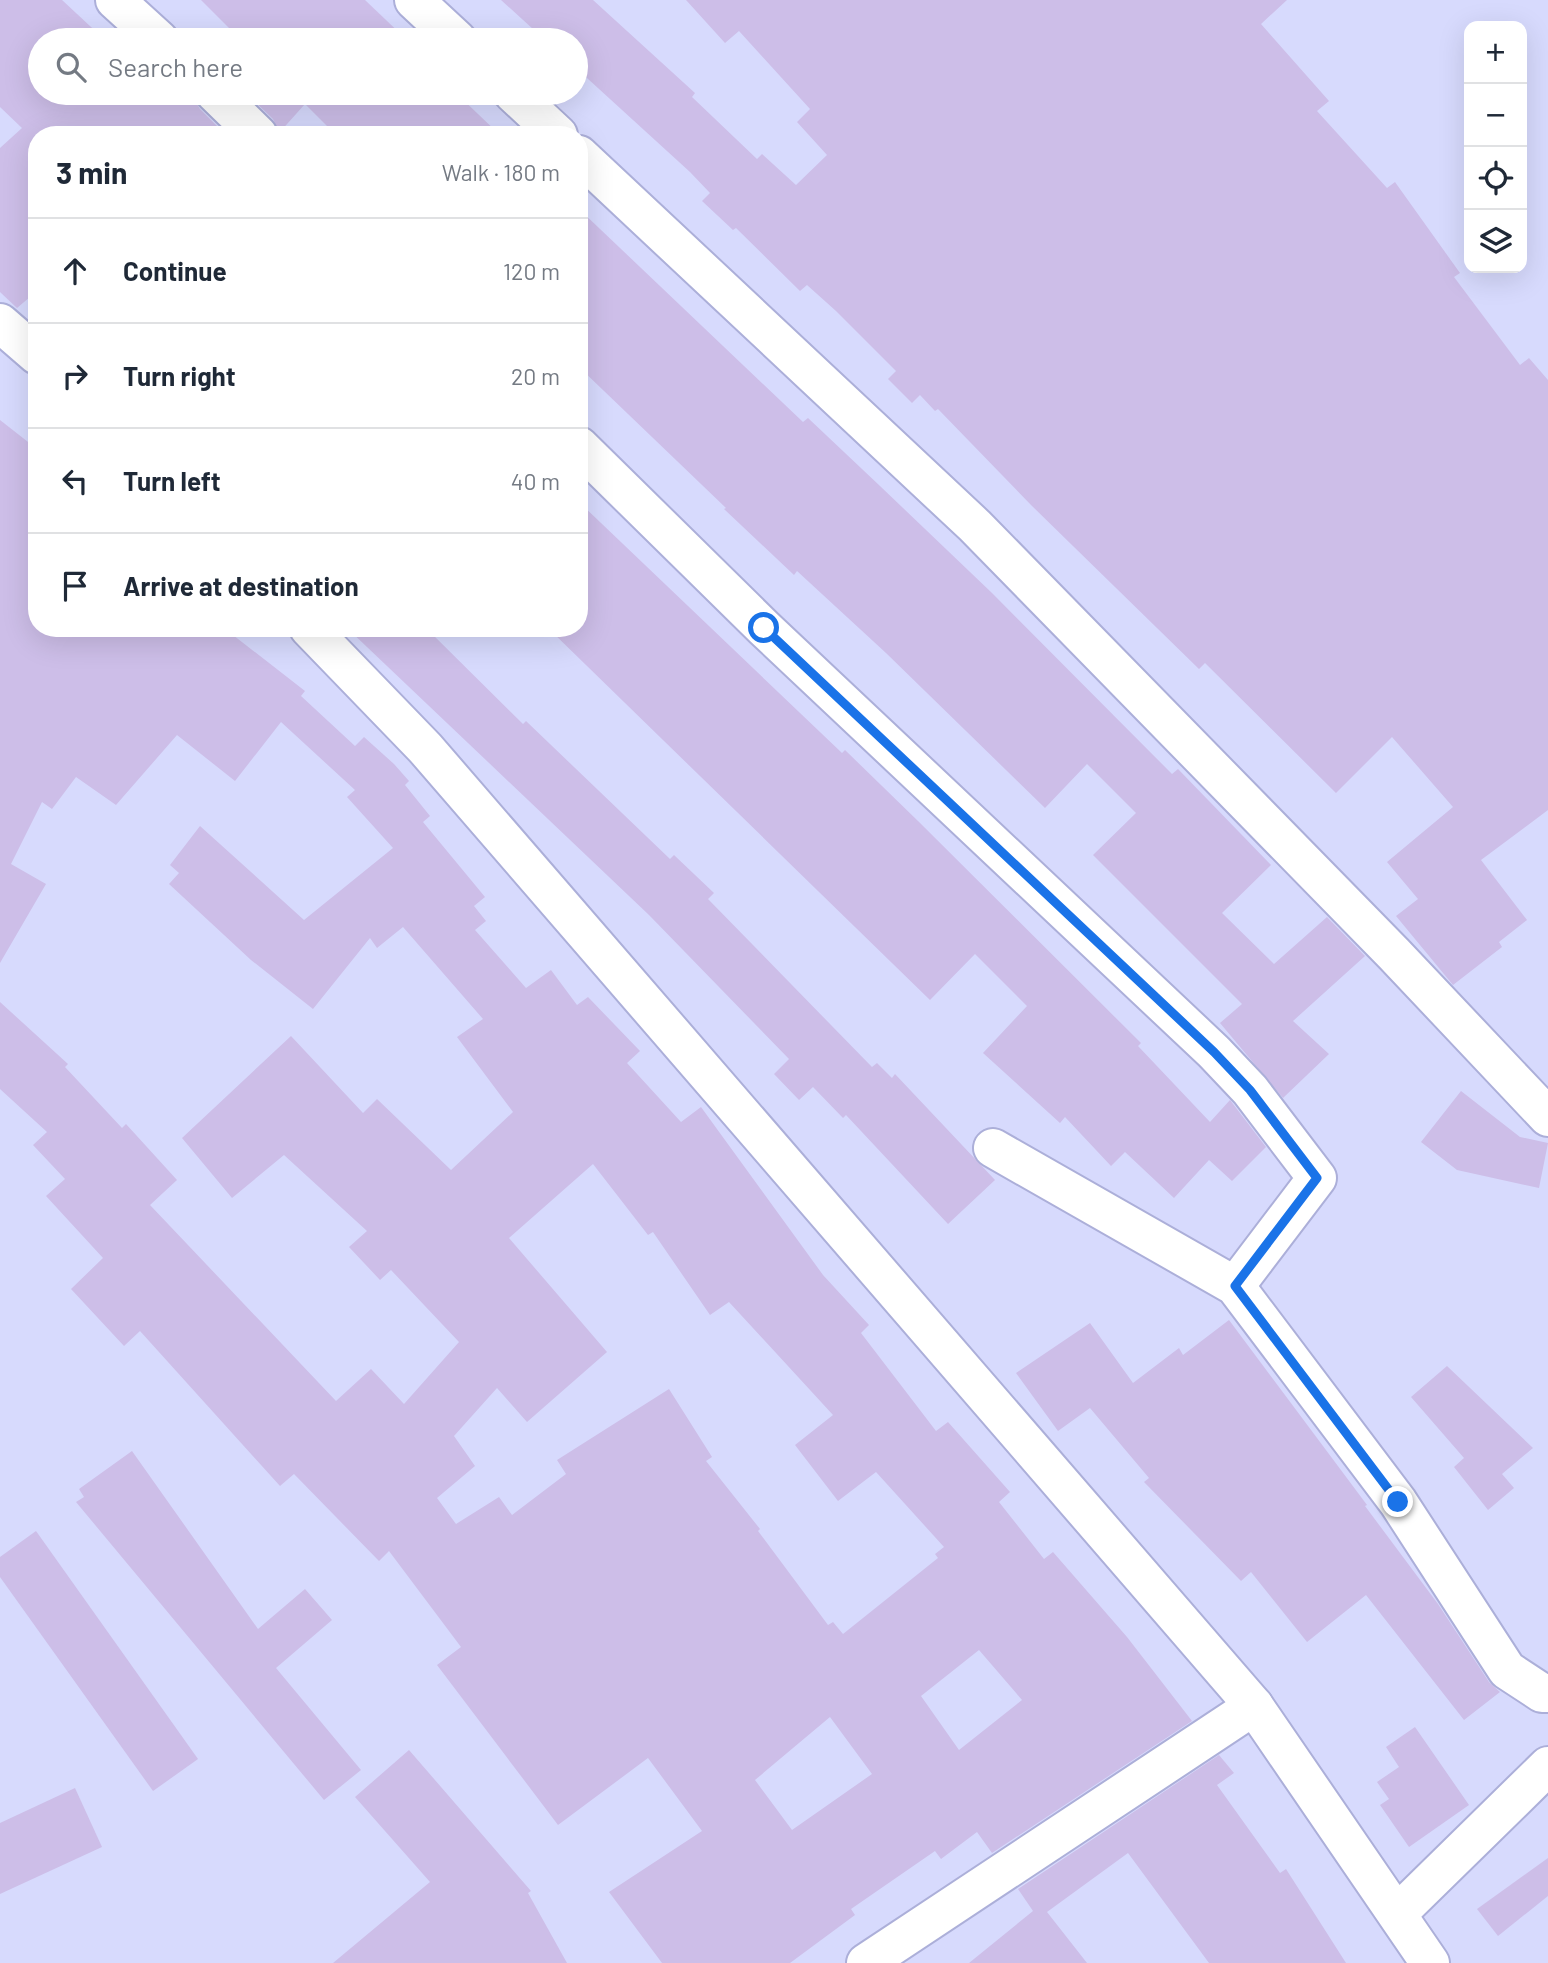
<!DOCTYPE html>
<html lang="en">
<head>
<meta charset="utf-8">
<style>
	body { margin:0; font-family:Barlow,sans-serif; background:#f2f2f3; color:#1f2937 }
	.controls { position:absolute; right:21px; top:21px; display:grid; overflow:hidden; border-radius:14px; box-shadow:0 7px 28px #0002 }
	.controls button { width:63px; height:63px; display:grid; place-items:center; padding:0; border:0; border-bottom:2px solid #e0e1e3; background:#fff; color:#1f2937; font:35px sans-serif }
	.stop { position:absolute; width:21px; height:21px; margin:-16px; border:5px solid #1a73e8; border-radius:50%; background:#fff }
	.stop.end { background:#1a73e8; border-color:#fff; box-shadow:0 2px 7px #0008 }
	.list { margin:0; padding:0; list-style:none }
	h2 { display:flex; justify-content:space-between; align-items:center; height:91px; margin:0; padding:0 28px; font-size:30px }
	h2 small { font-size:23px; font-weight:400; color:#747a83 }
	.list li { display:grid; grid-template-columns:46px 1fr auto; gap:21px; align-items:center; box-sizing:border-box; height:105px; padding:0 28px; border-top:2px solid #e0e1e3 }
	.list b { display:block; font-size:26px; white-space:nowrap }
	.list em { font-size:23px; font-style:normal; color:#747a83 }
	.icon { flex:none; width:38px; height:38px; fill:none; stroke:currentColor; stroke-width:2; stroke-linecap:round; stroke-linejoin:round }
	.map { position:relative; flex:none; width:1548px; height:1963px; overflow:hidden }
	.search { position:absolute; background:#fff; box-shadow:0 7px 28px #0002; left:28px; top:28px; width:560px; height:77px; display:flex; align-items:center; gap:18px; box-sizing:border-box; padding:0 24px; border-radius:38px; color:#747a83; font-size:26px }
	.panel { position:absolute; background:#fff; box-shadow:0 7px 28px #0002; left:28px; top:126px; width:560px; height:511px; border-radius:28px }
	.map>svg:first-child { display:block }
	.building { fill:#cdbee8; fill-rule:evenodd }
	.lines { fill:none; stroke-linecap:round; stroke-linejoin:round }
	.minor-casing { stroke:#acafd9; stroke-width:42 }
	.minor { stroke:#fff; stroke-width:38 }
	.route { stroke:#1a73e8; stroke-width:9 }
</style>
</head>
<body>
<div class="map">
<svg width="1548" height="1963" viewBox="0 0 1548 1963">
	<rect width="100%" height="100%" fill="#d7dafd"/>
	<g class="building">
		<polygon points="0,0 62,0 105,40 40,40 40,93 190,93 200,109 226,135 37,135 37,291 17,308 0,292 0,148 22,128 0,107"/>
		<polygon points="201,0 365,0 407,40 241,40"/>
		<polygon points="501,0 593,0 695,93 692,97 757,159 762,154 796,185 827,155 797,122 810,109 739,31 725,43 686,0 1287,0 1261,24 1329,101 1317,111 1387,188 1395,182 1460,273 1454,277 1520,365 1529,358 1548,380 1548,810 1481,860 1527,920 1499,942 1502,947 1453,985 1396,916 1418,899 1387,862 1453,807 1392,737 1336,793 1205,663 1199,669 1031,505 938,409 935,411 920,395 912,403 888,379 896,371 836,311 807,285 800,291 736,228 733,230 702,201 710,193 690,172 576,68 576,40 545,40"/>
		<polygon points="246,93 456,93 500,135 336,135 305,104 279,133 273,119"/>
		<polygon points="579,209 803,422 808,418 880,486 992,593 1172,774 1178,769 1271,865 1222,913 1274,964 1327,917 1365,956 1293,1021 1329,1054 1283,1098 1220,1023 1242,1004 1093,855 1136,813 1087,764 1045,808 886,653 797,571 794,575 724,509 726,508 579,367"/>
		<path d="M0 420 37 449V628H224L305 691 301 696 355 746 364 737 394 764 409 781 405 785 430 816 423 822 485 897 474 906 486 921 475 930 526 988 551 970 577 1005 588 997 640 1051 627 1063 681 1122 701 1107 823 1275 869 1325 861 1333 936 1431 948 1422 1010 1492 999 1502 1044 1559 1053 1552 1127 1637 1192 1721 992 1853 977 1832 941 1859 935 1851 851 1909 855 1915 790 1963H662L609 1892 702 1831 648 1758 558 1825 437 1665 461 1647 389 1551 379 1561 294 1474 280 1486 140 1331 124 1346 71 1289 103 1258 46 1196 65 1179 33 1145 47 1132 0 1089V1002L68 1064 65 1067 122 1128 126 1124 177 1180 150 1205 336 1401 371 1369 404 1404 459 1342 391 1270 380 1280 349 1247 367 1231 284 1155 232 1198 182 1138 291 1036 363 1113 377 1099 451 1170 513 1112 457 1037 483 1019 403 927 377 948 370 938 313 1009 251 960 169 884 179 873 170 865 200 826 304 920 393 848 347 797 355 790 281 722 235 781 177 735 116 805 76 777 52 809 42 802 11 864 46 884 0 963ZM593 1164 648 1235 653 1232 710 1315 729 1302 833 1415 795 1445 838 1501 876 1472 944 1547 935 1554 938 1558 843 1634 833 1622 828 1625 758 1531 760 1529 706 1461 712 1457 669 1389 557 1460 566 1474 512 1515 499 1497 456 1524 437 1498 475 1466 454 1436 497 1388 527 1422 607 1352 509 1238ZM979 1650 1022 1700 959 1750 921 1696ZM830 1717 872 1774 792 1830 755 1780Z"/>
		<polygon points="579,502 842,753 845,750 918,821 1141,1043 1138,1046 1210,1122 1230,1100 1266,1147 1232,1181 1209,1160 1174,1198 1125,1152 1111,1166 1065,1117 1060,1123 983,1053 1027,1006 975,954 930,1000 548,628 579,628"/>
		<polygon points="347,628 426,628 523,724 526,721 670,859 674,855 714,893 708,899 872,1067 877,1063 892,1078 895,1074 995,1180 948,1224 846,1115 843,1118 813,1087 799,1100 774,1074 789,1059 649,915"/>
		<polygon points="1461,1091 1520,1137 1548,1143 1539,1188 1457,1170 1421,1142"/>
		<polygon points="1229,1320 1367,1505 1365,1506 1438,1604 1489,1682 1500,1692 1464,1720 1366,1595 1307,1642 1251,1572 1241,1581 1144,1482 1149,1478 1090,1408 1058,1431 1016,1373 1090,1323 1133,1383 1179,1348 1183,1355"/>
		<polygon points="1447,1366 1533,1448 1502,1474 1514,1488 1488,1510 1454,1467 1464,1458 1411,1397"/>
		<polygon points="132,1451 258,1629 305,1589 332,1620 276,1668 361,1770 324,1800 76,1502 84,1497 79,1489"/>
		<polygon points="36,1531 198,1759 153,1791 0,1577 0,1557"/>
		<polygon points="1415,1727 1469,1805 1409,1847 1380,1805 1389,1799 1377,1782 1399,1767 1386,1747"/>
		<polygon points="409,1750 531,1891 528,1893 567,1963 333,1963 430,1882 355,1797"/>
		<polygon points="1219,1755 1234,1773 1217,1785 1280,1873 1286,1869 1346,1963 1209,1963 1128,1853 1047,1912 1087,1963 969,1963 1033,1911 1018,1889"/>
		<polygon points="75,1788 102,1847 0,1894 0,1823"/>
		<polygon points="1548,1858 1548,1896 1498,1936 1477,1909"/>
	</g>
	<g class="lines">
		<g class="minor-casing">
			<g id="minor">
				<polyline points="115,0 159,40"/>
				<polyline points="414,0 457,40"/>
				<polyline points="215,93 258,135"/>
				<polyline points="513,93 558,135"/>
				<polyline points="579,155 975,526 1394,954 1548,1117"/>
				<polyline points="0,323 37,355"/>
				<polyline points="579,446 764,628 1214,1052 1250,1090 1317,1178 1235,1286"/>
				<polyline points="309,628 425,748 1254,1706 1430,1963"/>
				<polyline points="993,1148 1235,1286 1398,1502 1507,1670 1542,1693 1548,1693"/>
				<polyline points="1397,1914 1548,1766"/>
				<polyline points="866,1963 1254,1706"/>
			</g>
		</g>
		<use href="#minor" class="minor"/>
	</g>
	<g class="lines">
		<polyline class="route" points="764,628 1214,1052 1250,1090 1317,1178 1235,1286 1398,1502"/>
	</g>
</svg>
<div class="controls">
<button>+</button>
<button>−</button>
<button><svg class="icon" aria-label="locate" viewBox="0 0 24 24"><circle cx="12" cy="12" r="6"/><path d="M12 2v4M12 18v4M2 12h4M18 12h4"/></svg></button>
<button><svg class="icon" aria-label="layers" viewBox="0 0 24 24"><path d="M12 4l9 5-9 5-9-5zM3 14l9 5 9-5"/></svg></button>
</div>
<div class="stop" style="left:764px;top:628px"></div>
<div class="stop end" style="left:1398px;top:1502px"></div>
<div class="search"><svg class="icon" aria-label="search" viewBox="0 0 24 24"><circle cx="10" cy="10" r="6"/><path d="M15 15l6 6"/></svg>Search here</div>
<section class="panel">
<h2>3 min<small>Walk · 180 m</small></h2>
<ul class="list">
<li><svg class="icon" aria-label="ahead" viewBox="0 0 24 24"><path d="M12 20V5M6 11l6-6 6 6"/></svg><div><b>Continue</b></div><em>120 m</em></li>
<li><svg class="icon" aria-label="right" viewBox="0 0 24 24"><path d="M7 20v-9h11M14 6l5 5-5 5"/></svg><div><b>Turn right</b></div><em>20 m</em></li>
<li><svg class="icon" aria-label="left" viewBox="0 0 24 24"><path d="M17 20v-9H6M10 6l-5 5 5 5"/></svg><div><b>Turn left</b></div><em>40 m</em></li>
<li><svg class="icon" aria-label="arrive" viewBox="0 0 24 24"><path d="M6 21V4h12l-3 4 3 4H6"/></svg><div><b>Arrive at destination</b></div></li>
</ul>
</section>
</div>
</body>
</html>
